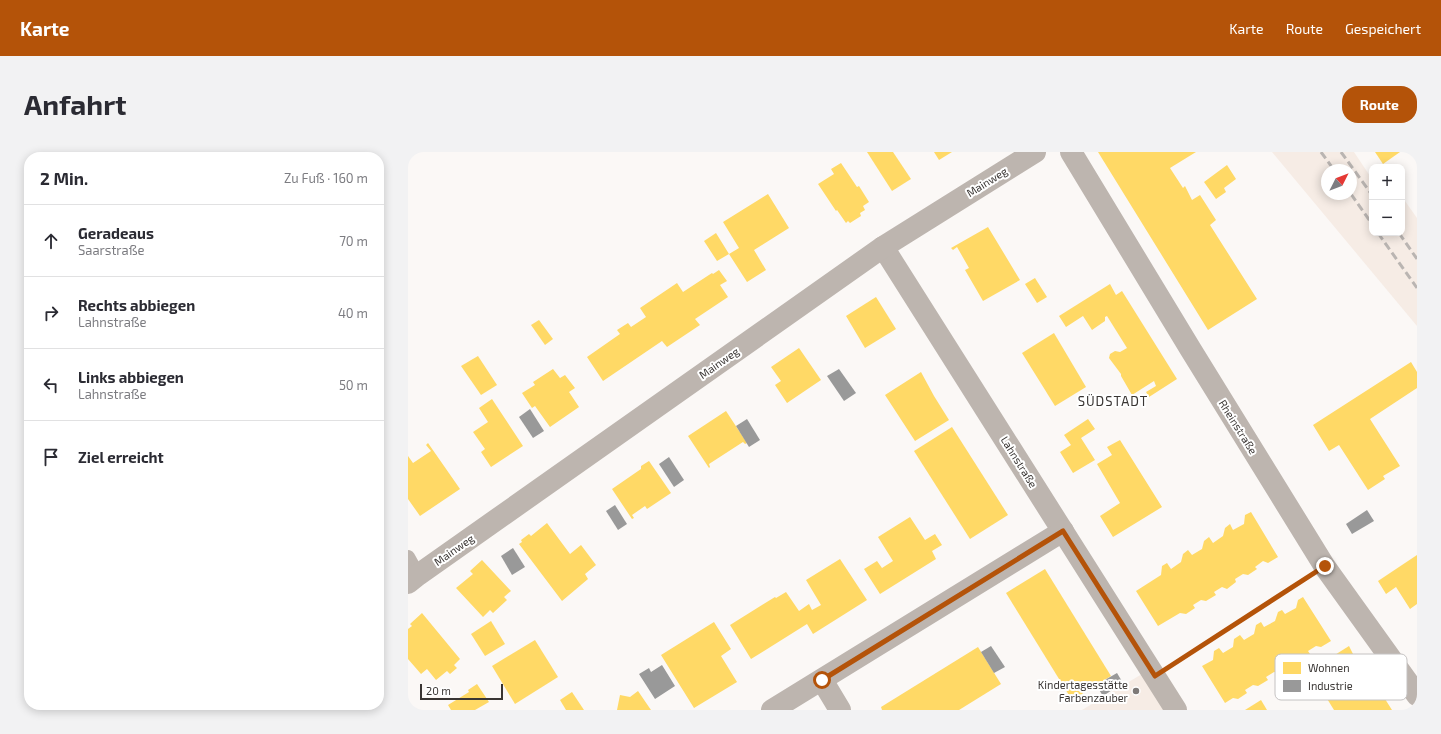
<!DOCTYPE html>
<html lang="de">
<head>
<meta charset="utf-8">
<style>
	body { margin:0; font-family:"Exo 2",sans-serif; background:#f2f2f3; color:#2b2b33 }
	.controls { position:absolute; right:12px; top:12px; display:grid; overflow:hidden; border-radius:8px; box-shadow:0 2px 10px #0003 }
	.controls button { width:36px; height:36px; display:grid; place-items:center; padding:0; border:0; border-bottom:1px solid #e1e1e2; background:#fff; color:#2b2b33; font:20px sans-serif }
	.compass { position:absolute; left:913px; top:12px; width:36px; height:36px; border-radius:50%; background:#fff; box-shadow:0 2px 10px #0003; rotate:48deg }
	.scale { position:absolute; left:12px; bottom:10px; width:83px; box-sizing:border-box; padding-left:4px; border:2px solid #393533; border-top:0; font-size:11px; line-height:14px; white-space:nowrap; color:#393533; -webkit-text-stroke:3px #fff; paint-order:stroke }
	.stop { position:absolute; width:12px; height:12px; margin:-9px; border:3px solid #b45309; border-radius:50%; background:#fff }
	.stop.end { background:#b45309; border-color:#fff; box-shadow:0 1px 4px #0008 }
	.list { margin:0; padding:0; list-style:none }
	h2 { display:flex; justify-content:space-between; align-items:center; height:52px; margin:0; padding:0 16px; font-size:17px }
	h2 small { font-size:13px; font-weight:400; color:#7c7c81 }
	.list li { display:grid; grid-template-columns:26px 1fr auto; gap:12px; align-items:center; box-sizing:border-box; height:72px; padding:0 16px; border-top:1px solid #e1e1e2 }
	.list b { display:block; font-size:15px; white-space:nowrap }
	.list p { margin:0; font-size:13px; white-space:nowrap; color:#7c7c81 }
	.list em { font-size:13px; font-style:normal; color:#7c7c81 }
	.icon { flex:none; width:22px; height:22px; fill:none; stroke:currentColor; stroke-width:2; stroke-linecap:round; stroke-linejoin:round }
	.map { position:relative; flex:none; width:1009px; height:558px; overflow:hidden; border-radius:16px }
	header { display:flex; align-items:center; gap:24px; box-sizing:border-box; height:56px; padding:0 20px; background:#b45309; color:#fff }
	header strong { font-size:19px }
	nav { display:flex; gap:22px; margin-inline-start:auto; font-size:14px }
	.intro { display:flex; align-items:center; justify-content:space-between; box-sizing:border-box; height:96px; padding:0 24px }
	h1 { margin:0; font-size:28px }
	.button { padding:10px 18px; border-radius:16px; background:#b45309; color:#fff; font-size:14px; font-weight:700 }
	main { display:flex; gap:24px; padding:0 24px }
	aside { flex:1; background:#fff; border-radius:16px; box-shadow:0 2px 10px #0003 }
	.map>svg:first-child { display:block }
	.built { fill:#f6ece5; fill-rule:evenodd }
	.homes { fill:#ffd966 }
	.industry { fill:#999 }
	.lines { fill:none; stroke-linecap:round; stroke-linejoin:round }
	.path { stroke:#bfb9b5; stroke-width:2.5; stroke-dasharray:1 3; stroke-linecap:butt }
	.lane { stroke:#bdb5af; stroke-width:14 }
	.street { stroke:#bdb5af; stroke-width:22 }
	.rail { stroke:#bab5b2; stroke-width:3; stroke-dasharray:8 4; stroke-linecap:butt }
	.route { stroke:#b45309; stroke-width:5 }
	.poi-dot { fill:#7d7977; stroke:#fff; stroke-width:1.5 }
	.labels { text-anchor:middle; stroke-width:4; stroke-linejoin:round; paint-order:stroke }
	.street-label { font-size:11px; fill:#393533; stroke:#fff }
	.poi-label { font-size:11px; fill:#393533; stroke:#fff; text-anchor:end }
	.quarter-label { font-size:13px; letter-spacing:1px; fill:#393533; stroke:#fff }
	.key { fill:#fff; stroke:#c4c2c2; stroke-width:1 }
	.key-label { font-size:11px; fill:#393533 }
</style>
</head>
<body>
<header>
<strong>Karte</strong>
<nav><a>Karte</a><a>Route</a><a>Gespeichert</a></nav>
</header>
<div class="intro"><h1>Anfahrt</h1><a class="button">Route</a></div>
<main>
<aside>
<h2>2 Min.<small>Zu Fuß · 160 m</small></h2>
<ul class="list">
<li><svg class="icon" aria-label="ahead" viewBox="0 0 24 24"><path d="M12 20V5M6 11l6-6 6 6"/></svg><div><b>Geradeaus</b><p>Saarstraße</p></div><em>70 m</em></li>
<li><svg class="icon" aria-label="right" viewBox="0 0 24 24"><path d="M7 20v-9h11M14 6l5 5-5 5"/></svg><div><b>Rechts abbiegen</b><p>Lahnstraße</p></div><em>40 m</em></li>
<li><svg class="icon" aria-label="left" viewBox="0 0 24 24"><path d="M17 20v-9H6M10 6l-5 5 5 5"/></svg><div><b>Links abbiegen</b><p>Lahnstraße</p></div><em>50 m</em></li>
<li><svg class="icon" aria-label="arrive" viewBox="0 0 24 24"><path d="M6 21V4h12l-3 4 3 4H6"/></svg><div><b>Ziel erreicht</b></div></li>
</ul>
</aside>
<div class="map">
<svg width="1009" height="558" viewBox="0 0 1009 558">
	<rect width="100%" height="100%" fill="#fbf8f6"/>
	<g class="built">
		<path d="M864 0H946L964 27V81H994V51L997 49 1009 66V174ZM919 18H943V42H919Z"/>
		<polygon points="739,519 762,558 674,558"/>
	</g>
	<g class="homes">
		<polygon points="459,0 485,0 503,27 484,39"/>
		<polygon points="526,0 544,0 531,8"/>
		<polygon points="690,0 788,0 762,16 775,36 777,34 784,48 792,43 808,68 802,73 849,147 800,178"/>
		<polygon points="967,0 992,0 975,12"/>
		<polygon points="433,11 449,35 451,34 461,50 455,54 457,58 452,61 453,64 442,71 440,69 438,71 429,58 428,59 410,32 426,22 423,17"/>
		<polygon points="819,13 828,27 816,36 818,40 808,47 796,30"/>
		<polygon points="360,42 381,76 346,98 358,118 339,130 321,102 309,109 296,89 308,81 321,102 331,96 315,70"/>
		<polygon points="580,75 612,128 575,149 557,118 561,116 549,95 545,98 543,96"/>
		<polygon points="311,118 319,129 312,133 320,145 287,167 292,173 259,195 254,189 195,229 179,205 212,182 209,178 220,171 223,175 238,165 232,156 269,131 275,140 304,121 305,122"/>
		<polygon points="627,126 639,145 629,151 617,132"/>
		<polygon points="702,132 708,143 714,139 769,227 741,245 738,240 748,234 746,229 724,243 713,224 713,222 701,206 702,202 707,199 712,200 719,196 699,164 697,165 697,169 684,178 675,164 658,175 651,164"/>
		<polygon points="468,145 488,177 457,196 438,164"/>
		<polygon points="131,168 145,187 137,193 123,173"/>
		<polygon points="646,181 678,235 647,254 614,201"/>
		<polygon points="391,196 413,228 379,251 367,233 373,229 363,215"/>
		<polygon points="70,204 89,233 73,243 53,214"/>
		<polygon points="1003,210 1009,220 1009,236 962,267 992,314 975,324 977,327 960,338 931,293 921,299 905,273"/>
		<polygon points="145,217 152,226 157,223 167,236 161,240 171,255 142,275 127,254 124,256 114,241 127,233 125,230"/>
		<polygon points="513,220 526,244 541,268 507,289 477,243"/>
		<polygon points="84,247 115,294 83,315 73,300 77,297 65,280 80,270 71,256"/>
		<polygon points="318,259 339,291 337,292 335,290 301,312 302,315 301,316 280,284"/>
		<polygon points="680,267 687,277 673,286 687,308 665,321 652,300 663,293 656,283"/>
		<polygon points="544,275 600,363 562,387 506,299"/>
		<polygon points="712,288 754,355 705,385 692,364 712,351 689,312 704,303 699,295"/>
		<polygon points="20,291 52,337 12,364 0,347 0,304 5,311 23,299 18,293"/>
		<polygon points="241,309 263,341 239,357 237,354 224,363 226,366 224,367 204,337 233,317 233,314"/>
		<polygon points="843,360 870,405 860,411 855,409 847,415 849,417 840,423 835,422 827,427 828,430 819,437 814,435 806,440 808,443 798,449 793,448 785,453 787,456 778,462 772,461 750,474 728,439 753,423 754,414 759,411 763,417 773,410 775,402 780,398 784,403 794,397 796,389 801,385 805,391 815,384 817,376 822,372 825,378 836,372 837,363"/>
		<polygon points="502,365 517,388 527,382 534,393 524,399 528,407 472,442 456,417 469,409 474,416 485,409 470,385"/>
		<polygon points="139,371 162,402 173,393 188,413 177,422 180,427 154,449 111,392 114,390 113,388 121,382 123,384"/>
		<polygon points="1009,403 1009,452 1002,457 988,435 978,442 970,429"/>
		<polygon points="432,407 459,448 405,482 399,472 343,507 322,473 367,445 368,446 378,440 391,459 401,452 404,458 413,453 398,428"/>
		<polygon points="74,408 103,439 96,445 99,448 85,461 82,458 75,465 48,436 65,422 62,419"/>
		<polygon points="637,417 703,524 664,548 598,441"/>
		<polygon points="895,445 923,489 913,495 908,494 900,499 902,502 893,507 888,506 879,512 881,515 871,521 866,520 858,525 860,528 850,534 845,533 837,538 839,541 830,547 825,546 817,551 794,514 805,508 806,499 811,496 815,501 825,495 826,487 832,483 836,488 846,482 848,473 853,470 856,475 867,469 870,460 874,458 877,462 888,456 890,448"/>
		<polygon points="14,461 52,507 46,513 49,516 42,522 39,519 28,528 19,517 13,522 0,507 0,477 4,474 2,472"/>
		<polygon points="83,469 97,492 77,504 63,482"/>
		<polygon points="306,470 323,497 313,504 329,530 286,556 253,503"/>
		<polygon points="127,488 150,525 107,552 84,514"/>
		<polygon points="941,494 947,506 921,522 914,511"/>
		<polygon points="570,495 593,532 551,558 474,558 473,555"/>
		<polygon points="952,513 957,522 960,520 984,558 926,558 913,537"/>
		<polygon points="69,532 81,550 67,558 43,558 40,553 61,540 60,538"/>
		<polygon points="230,539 243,558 209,558 212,543 222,545"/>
		<polygon points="164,540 176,558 158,558 152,548"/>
		<polygon points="853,548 859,558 837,558"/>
	</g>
	<g class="industry">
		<polygon points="431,217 448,241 436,249 419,224"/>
		<polygon points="122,257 136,279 125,286 111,265"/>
		<polygon points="339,267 352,288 341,295 328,274"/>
		<polygon points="261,305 276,328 266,335 251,312"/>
		<polygon points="207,353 219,372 210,378 198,359"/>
		<polygon points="959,358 966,369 944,382 938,372"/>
		<polygon points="105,396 117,415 104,423 93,404"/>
		<polygon points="583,494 597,515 586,521 573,500"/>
		<polygon points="254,513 267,534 247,547 231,522 241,516 243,520"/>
		<polygon points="709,521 715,531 695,544 688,533"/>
	</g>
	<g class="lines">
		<polyline class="path" points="768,511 896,428"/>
		<polyline class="lane" points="0,405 10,423"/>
		<g class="street">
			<polyline points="663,0 783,198 917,415 1009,543"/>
			<polyline points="475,95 768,558"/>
			<polyline points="0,431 10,423 475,95 627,0"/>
			<polyline points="414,528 432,558"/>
			<polyline points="364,558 655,379"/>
		</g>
		<g class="rail">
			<polyline points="913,0 926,18"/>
			<polyline points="933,0 964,43"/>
			<polyline points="943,42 964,72"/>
			<polyline points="970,81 1009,136"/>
			<polyline points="991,81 1009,107"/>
		</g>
	</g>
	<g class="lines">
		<polyline class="route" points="414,528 655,379 747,524 917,414"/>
	</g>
	<circle class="poi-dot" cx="728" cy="539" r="4"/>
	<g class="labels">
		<g class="street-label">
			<text transform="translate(579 30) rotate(-32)" y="4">Mainweg</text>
			<text transform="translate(311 211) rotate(-35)" y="4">Mainweg</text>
			<text transform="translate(830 275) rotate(58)" y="4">Rheinstraße</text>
			<text transform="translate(611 310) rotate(58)" y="4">Lahnstraße</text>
			<text transform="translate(46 398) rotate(-35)" y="4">Mainweg</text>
		</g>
		<g class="poi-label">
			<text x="720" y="537">Kindertagesstätte<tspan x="720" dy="13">Farbenzauber</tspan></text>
		</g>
		<g class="quarter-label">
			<text x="705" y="254">SÜDSTADT</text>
		</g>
	</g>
	<rect x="867" y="502" width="132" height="46" rx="6" class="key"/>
	<rect x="875" y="510" width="18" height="12" fill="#ffd966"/>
	<rect x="875" y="528" width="18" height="12" fill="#999"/>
	<g class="key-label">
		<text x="900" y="520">Wohnen</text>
		<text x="900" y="538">Industrie</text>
	</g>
</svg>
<div class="controls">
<button>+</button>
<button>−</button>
</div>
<svg class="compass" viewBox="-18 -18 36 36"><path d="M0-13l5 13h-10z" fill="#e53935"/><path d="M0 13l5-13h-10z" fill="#7c7c81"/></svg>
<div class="scale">20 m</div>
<div class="stop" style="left:414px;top:528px"></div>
<div class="stop end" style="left:917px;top:414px"></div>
</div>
</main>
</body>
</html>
